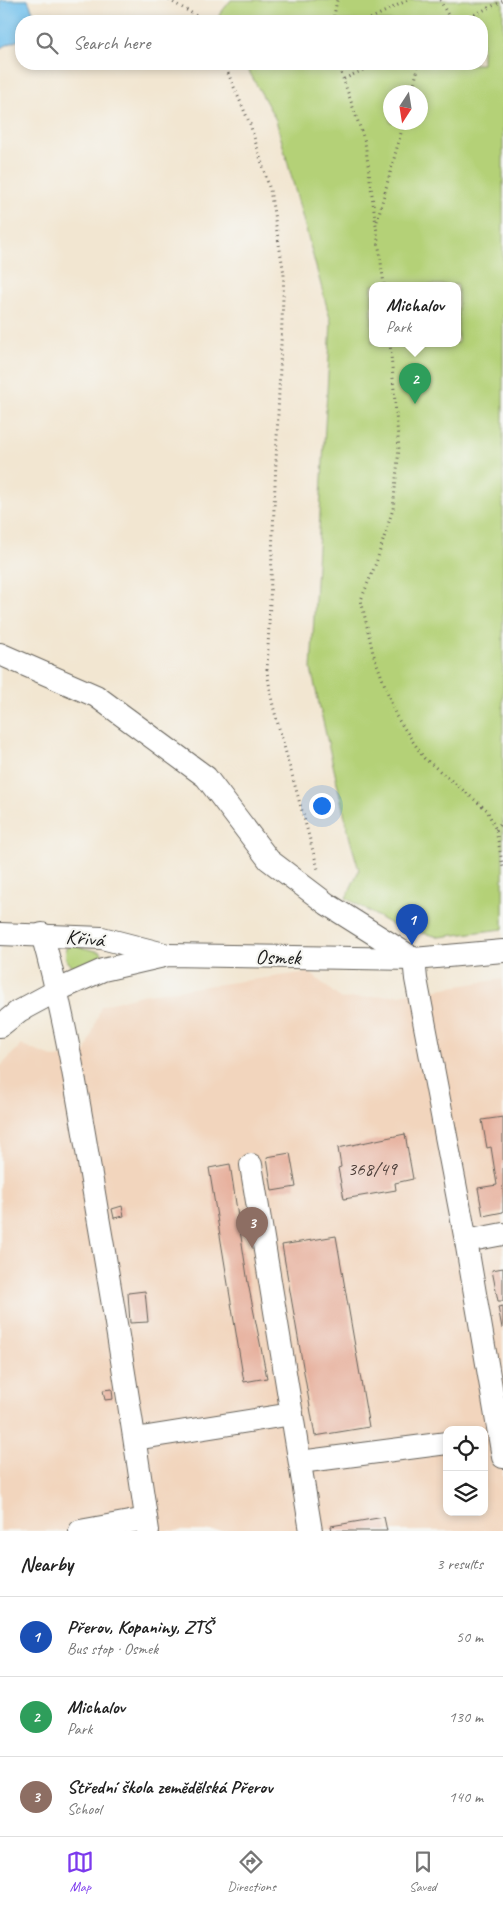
<!DOCTYPE html>
<html lang="en">
<head>
<meta charset="utf-8">
<style>
	body { margin:0; font-family:Caveat,sans-serif; background:#f2f2f2; color:#222 }
	.controls { position:absolute; right:15px; bottom:15px; display:grid; overflow:hidden; border-radius:10px; box-shadow:0 2px 8px #0003 }
	.controls button { width:45px; height:45px; display:grid; place-items:center; padding:0; border:0; border-bottom:1px solid #e0e0e0; background:#fff; color:#222; font:25px sans-serif }
	.compass { position:absolute; left:383px; top:85px; width:45px; height:45px; border-radius:50%; background:#fff; box-shadow:0 2px 8px #0003; rotate:192deg }
	.you { position:absolute; left:321px; top:805px; width:18px; height:18px; margin:-12px; border:4px solid #fff; border-radius:50%; background:#1a73e8; box-shadow:0 0 0 8px #1a73e833 }
	.badge { display:grid; place-items:center; width:32px; height:32px; border-radius:50%; background:#7c3aed; color:#fff; font-size:16px; font-weight:700 }
	.pin { position:absolute; translate:-50% -41px; filter:drop-shadow(0 1px 2px #0008) }
	.pin::after { content:''; position:absolute; top:26px; width:18px; height:15px; background:inherit; clip-path:polygon(0 0,100% 0,50% 100%) }
	.popup { position:absolute; left:369px; top:282px; width:92px; height:65px; box-sizing:border-box; display:grid; place-content:center; border-radius:10px; background:#fff; filter:drop-shadow(0 1px 4px #0005); font-size:16px; white-space:nowrap; color:#767676 }
	.popup b { font-size:19px; color:#222 }
	.popup::after { content:''; position:absolute; left:50%; top:100%; margin-left:-10px; border:10px solid transparent; border-top-color:#fff }
	.list { margin:0; padding:0; list-style:none }
	h2 { display:flex; justify-content:space-between; align-items:center; height:65px; margin:0; padding:0 20px; font-size:21px }
	h2 small { font-size:16px; font-weight:400; color:#767676 }
	.list li { display:grid; grid-template-columns:32px 1fr auto; gap:15px; align-items:center; box-sizing:border-box; height:80px; padding:0 20px; border-top:1px solid #e0e0e0 }
	.list b { display:block; font-size:19px; white-space:nowrap }
	.list p { margin:0; font-size:16px; white-space:nowrap; color:#767676 }
	.list em { font-size:16px; font-style:normal; color:#767676 }
	.icon { flex:none; width:28px; height:28px; fill:none; stroke:currentColor; stroke-width:2; stroke-linecap:round; stroke-linejoin:round }
	.map { position:relative; flex:none; width:503px; height:1531px; overflow:hidden }
	.search { position:absolute; background:#fff; box-shadow:0 2px 8px #0003; left:15px; right:15px; top:15px; height:55px; display:flex; align-items:center; gap:12px; box-sizing:border-box; padding:0 18px; border-radius:20px; color:#767676; font-size:19px }
	.sheet { height:305px; background:#fff }
	nav { display:flex; justify-content:space-around; align-items:center; box-sizing:border-box; height:70px; border-top:1px solid #e0e0e0; background:#fff; font-size:14px; color:#767676 }
	nav a { display:grid; justify-items:center; gap:2px }
	nav .on { color:#7c3aed }
	.map>svg:first-child { display:block }
	.built { fill:#f2d5bd; fill-rule:evenodd }
	.green { fill:#b4d177; stroke:#68764a; fill-rule:evenodd }
	.water { fill:#72c1ed; stroke:#476e84 }
	.building { fill:#e7b19e }
	.lines { fill:none; stroke-linecap:round; stroke-linejoin:round }
	.minor-casing { stroke:#67635b; stroke-width:24 }
	.path { stroke:#67635b; stroke-width:3; stroke-dasharray:1 4; stroke-linecap:butt }
	.minor { stroke:#fff; stroke-width:22 }
	.labels { text-anchor:middle; stroke-width:4.5; stroke-linejoin:round; paint-order:stroke }
	.number-label { font-size:19px; fill:#4f413c }
	.street-label { font-size:21px; fill:#1c1c1c; stroke:#f6f6f2 }
</style>
</head>
<body>
<div class="map">
<svg width="503" height="1531" viewBox="0 0 503 1531">
	<rect width="100%" height="100%" fill="#f6f6f2"/>
	<filter id="ink" filterUnits="userSpaceOnUse"><feTurbulence type="fractalNoise" baseFrequency=".02" numOctaves="2"/><feDisplacementMap in="SourceGraphic" scale="10" xChannelSelector="R" yChannelSelector="G"/><feConvolveMatrix kernelMatrix="1 2 1 2 8 2 1 2 1" color-interpolation-filters="sRGB"/></filter>
	<filter id="wash" filterUnits="userSpaceOnUse"><feTurbulence type="fractalNoise" baseFrequency=".0096" numOctaves="4" result="noise"/><feDisplacementMap in="SourceGraphic" scale="20" xChannelSelector="R" yChannelSelector="G"/><feGaussianBlur stdDeviation="1.12" result="paint"/><feColorMatrix in="noise" values="0 0 0 0 0 0 0 0 0 0 0 0 0 0 0 0 0 1.4 0 .05"/><feComposite in="paint" operator="in"/></filter>
	<g filter="url(#wash)">
		<rect width="100%" height="100%" fill="#f2e6d1"/>
		<path class="built" d="M309 972 341 999 399 995 503 979V1531H0V1067L21 1045 55 1058 86 1052 101 1006 141 995ZM447 1430H484V1512H447Z"/>
		<g class="green">
			<path d="M231 0H503V929L439 937 394 926 346 898 359 870 350 839 311 669 331 322 276 120 245 64H482V21H222L219 15ZM390 92H420V122H390ZM372 285H458V343H372Z"/>
			<path d="M71 945 101 952 103 957 101 960 75 968C67 962 64 959 66 948Z"/>
		</g>
		<polygon class="water" points="0,0 28,0 35,16 34,21 21,21 21,39 0,48"/>
		<g id="blocks">
			<g class="building">
				<polygon points="503,1117 503,1212 483,1216 478,1188 497,1185 491,1147 487,1148 482,1120"/>
				<polygon points="405,1134 413,1179 395,1183 396,1190 344,1199 338,1168 341,1167 338,1148"/>
				<polygon points="290,1153 296,1187 272,1191 267,1157"/>
				<polygon points="230,1164 248,1283 267,1378 244,1382 209,1168"/>
				<polygon points="122,1206 124,1216 114,1218 112,1209"/>
				<polygon points="336,1236 369,1427 315,1436 282,1245"/>
				<polygon points="503,1268 503,1301 498,1301 492,1270"/>
				<polygon points="145,1291 148,1322 130,1323 128,1293"/>
				<polygon points="503,1306 503,1328 502,1328 498,1307"/>
				<polygon points="112,1389 113,1399 105,1400 103,1390"/>
				<polygon points="384,1517 387,1531 332,1531 331,1526"/>
			</g>
		</g>
	</g>
	<g filter="url(#ink)">
		<use href="#blocks" fill-opacity="0" stroke="#67635b" stroke-width="1"/>
		<g class="lines">
			<g class="minor-casing">
				<g id="minor">
					<polyline points="0,654 96,696 206,777 269,860 327,904 414,959 416,979 466,1241 503,1457"/>
					<polyline points="0,934 102,938 164,954"/>
					<path d="M42 934C68 1027 82 1122 98 1217 116 1321 133 1426 148 1531"/>
					<polyline points="0,1026 19,1011 58,990 103,970 168,955 414,959 503,951"/>
					<polyline points="251,1165 311,1531"/>
					<polyline points="466,1241 503,1234"/>
					<polyline points="135,1439 292,1414"/>
					<polyline points="300,1462 447,1443"/>
					<polyline points="80,1531 146,1519"/>
				</g>
			</g>
			<g class="path">
				<polyline points="169,0 200,18 202,21"/>
				<polyline points="440,0 451,21"/>
				<polyline points="333,21 337,0"/>
				<polyline points="366,21 408,0"/>
				<polyline points="461,21 503,1"/>
				<polyline points="224,64 250,124 270,190 284,274 267,672 273,706 318,869"/>
				<polyline points="338,64 365,142 384,285"/>
				<polyline points="344,79 375,64"/>
				<polyline points="412,92 419,64"/>
				<polyline points="377,221 404,122"/>
				<polyline points="390,343 399,449 393,509 376,563 361,600 373,653 396,716 424,758 487,810 496,830 503,867"/>
				<polyline points="496,830 503,821"/>
			</g>
			<use href="#minor" class="minor"/>
		</g>
	</g>
	<g class="labels">
		<g class="number-label">
			<text x="372" y="1175">368/49</text>
		</g>
		<g class="street-label">
			<text transform="translate(85 938) rotate(6)" y="7">Křivá</text>
			<text transform="translate(278 957) rotate(1)" y="7">Osmek</text>
		</g>
	</g>
</svg>
<div class="controls">
<button><svg class="icon" aria-label="locate" viewBox="0 0 24 24"><circle cx="12" cy="12" r="6"/><path d="M12 2v4M12 18v4M2 12h4M18 12h4"/></svg></button>
<button><svg class="icon" aria-label="layers" viewBox="0 0 24 24"><path d="M12 4l9 5-9 5-9-5zM3 14l9 5 9-5"/></svg></button>
</div>
<svg class="compass" viewBox="-18 -18 36 36"><path d="M0-13l5 13h-10z" fill="#e53935"/><path d="M0 13l5-13h-10z" fill="#767676"/></svg>
<div class="you"></div>
<div class="pin badge" style="left:412px;top:945px;background:#1a4fb4">1</div>
<div class="pin badge" style="left:415px;top:404px;background:#2e9e5b">2</div>
<div class="popup"><b>Michalov</b>Park</div>
<div class="pin badge" style="left:252px;top:1248px;background:#8d6e63">3</div>
<div class="search"><svg class="icon" aria-label="search" viewBox="0 0 24 24"><circle cx="10" cy="10" r="6"/><path d="M15 15l6 6"/></svg>Search here</div>
</div>
<section class="sheet">
<h2>Nearby<small>3 results</small></h2>
<ul class="list">
<li><span class="badge" style="background:#1a4fb4">1</span><div><b>Přerov, Kopaniny, ZTŠ</b><p>Bus stop · Osmek</p></div><em>50 m</em></li>
<li><span class="badge" style="background:#2e9e5b">2</span><div><b>Michalov</b><p>Park</p></div><em>130 m</em></li>
<li><span class="badge" style="background:#8d6e63">3</span><div><b>Střední škola zemědělská Přerov</b><p>School</p></div><em>140 m</em></li>
</ul>
</section>
<nav>
<a class="on"><svg class="icon" aria-label="map" viewBox="0 0 24 24"><path d="M3 6l6-2 6 2 6-2v14l-6 2-6-2-6 2zM9 4v14M15 6v14"/></svg>Map</a>
<a><svg class="icon" aria-label="directions" viewBox="0 0 24 24"><path d="M12 3l9 9-9 9-9-9zM9 14v-3h6M13 9l2 2-2 2"/></svg>Directions</a>
<a><svg class="icon" aria-label="saved" viewBox="0 0 24 24"><path d="M7 4h10v16l-5-4-5 4z"/></svg>Saved</a>
</nav>
</body>
</html>
